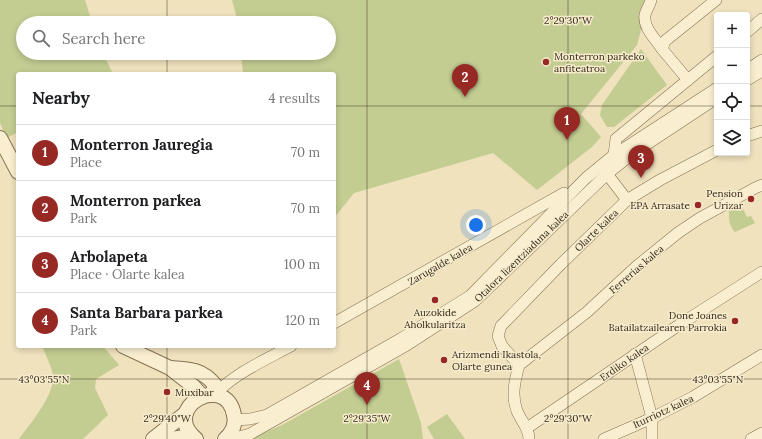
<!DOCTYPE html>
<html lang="en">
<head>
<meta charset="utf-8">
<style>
	body { margin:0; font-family:Lora,serif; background:#f2f2f2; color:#202124 }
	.controls { position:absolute; right:12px; top:12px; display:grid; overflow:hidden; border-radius:4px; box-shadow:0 2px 6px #0003 }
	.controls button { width:36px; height:36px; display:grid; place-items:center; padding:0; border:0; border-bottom:1px solid #e0e0e0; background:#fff; color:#202124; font:20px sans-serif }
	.you { position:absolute; left:476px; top:225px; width:14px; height:14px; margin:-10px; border:3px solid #fff; border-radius:50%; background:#1a73e8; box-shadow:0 0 0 6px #1a73e833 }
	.badge { display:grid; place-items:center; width:26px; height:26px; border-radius:50%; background:#972924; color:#fff; font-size:13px; font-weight:700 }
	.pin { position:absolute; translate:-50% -33px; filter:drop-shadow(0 1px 2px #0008) }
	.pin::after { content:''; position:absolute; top:21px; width:14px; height:12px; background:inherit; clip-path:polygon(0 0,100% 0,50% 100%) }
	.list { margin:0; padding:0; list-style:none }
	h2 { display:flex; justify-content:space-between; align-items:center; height:52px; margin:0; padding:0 16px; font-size:17px }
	h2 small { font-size:13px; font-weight:400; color:#757577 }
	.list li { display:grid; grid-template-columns:26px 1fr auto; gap:12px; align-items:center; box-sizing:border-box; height:56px; padding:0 16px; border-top:1px solid #e0e0e0 }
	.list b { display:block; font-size:15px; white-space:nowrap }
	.list p { margin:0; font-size:13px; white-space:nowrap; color:#757577 }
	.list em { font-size:13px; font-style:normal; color:#757577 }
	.icon { flex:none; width:22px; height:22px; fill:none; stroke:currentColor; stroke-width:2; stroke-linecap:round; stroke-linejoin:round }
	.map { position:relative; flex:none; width:762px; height:439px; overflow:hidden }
	.search { position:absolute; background:#fff; box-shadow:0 2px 6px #0003; left:16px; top:16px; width:320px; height:44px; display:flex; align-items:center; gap:10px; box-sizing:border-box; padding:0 14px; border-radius:22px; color:#757577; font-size:15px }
	.panel { position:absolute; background:#fff; box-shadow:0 2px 6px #0003; left:16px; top:72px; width:320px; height:276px; border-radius:4px }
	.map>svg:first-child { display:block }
	.green { fill:#c3cc91 }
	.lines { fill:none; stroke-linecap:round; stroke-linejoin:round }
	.minor-casing { stroke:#867256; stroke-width:12 }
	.tertiary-casing { stroke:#867256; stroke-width:16 }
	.minor { stroke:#f9efd0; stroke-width:11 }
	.tertiary { stroke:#f9efd0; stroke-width:14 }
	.ticks { fill:none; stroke:#35291b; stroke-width:1; stroke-opacity:0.45 }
	.poi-dot { fill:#972924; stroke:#f6eccc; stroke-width:1.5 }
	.labels { text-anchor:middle; stroke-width:3; stroke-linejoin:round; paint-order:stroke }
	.poi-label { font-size:10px; fill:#35291b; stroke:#f6eccc; text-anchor:start }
	.street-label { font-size:10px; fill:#35291b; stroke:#f6eccc }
	.ticks-label { font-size:10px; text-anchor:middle; fill:#35291b; stroke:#f6eccc; stroke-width:3; stroke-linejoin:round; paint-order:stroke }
</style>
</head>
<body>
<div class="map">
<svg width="762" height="439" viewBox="0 0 762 439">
	<rect width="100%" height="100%" fill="#efe2bd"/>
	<g class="green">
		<polygon points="0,0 85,0 92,23 23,23 23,53 103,53 113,74 18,74 18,132 7,138 0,123"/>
		<polygon points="232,0 649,0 637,45 581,114 601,137 592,147 537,190 493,153 354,193 334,218 334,74 243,74 241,53 329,53 329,23 238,23"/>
		<polygon points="641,49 667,85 614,127 607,127 600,115 602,105"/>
		<path d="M739 201 747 217 751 216 755 223 735 232C728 225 729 217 729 207Z"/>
		<path d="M42 346H103L119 365 96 379 95 388 108 415 83 439H19C30 424 56 393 53 375 52 367 45 354 42 346Z"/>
		<polygon points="399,359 421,423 423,439 250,439 284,424"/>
		<polygon points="447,414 465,439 434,439 427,427"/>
	</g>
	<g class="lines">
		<g class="minor-casing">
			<g id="minor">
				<path d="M651 0C650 5 646 10 645 15 643 28 656 39 662 49"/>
				<polyline points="747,32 762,19"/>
				<polyline points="747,70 762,60"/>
				<polyline points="688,80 662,49 665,41 716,0"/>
				<polyline points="747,80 762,71"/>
				<polyline points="747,136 762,131"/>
				<polyline points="614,155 616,139 717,56"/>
				<polyline points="607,174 627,200"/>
				<polyline points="334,323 564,193"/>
				<polyline points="635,354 652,418 652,439"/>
				<polyline points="519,365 587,312 637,266 679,232 700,218 755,188 762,185"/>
				<path d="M214 395C237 372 263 361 291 346"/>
				<polyline points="235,420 250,419 267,415 402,338 470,296 586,178 614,155 717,88"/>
				<polyline points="527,428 679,325 762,272"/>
				<polyline points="228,436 239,437 250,434 407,345 475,301 607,174 632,154 717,98"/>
				<path d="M529 439C529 428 521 421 517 411 511 395 515 380 519 365L502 346 498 336 501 326 561 264 627 200 660 180 717 150"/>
				<polyline points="604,439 652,418 693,397 762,355"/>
				<polyline points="751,439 762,433"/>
			</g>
		</g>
		<g class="tertiary-casing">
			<g id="tertiary">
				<polyline points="0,138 18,172"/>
				<polyline points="123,346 170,368 193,386 202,396"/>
				<path d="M170 368C189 369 202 369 215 385L212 395"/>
				<polyline points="153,439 186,413"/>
				<polyline points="171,439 192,436"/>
				<path d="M196 439C159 408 226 371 234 415 236 424 232 433 225 439"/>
			</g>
		</g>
		<use href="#minor" class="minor"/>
		<use href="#tertiary" class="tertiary"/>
	</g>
	<path class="ticks" d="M167 0V23M367 0V439M568 0V439M167 53V74M0 106H18M334 106H717M747 106H762M167 346V439M0 379H762"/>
	<g class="poi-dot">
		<circle cx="546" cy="62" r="4"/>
		<circle cx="751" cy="199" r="4"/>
		<circle cx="698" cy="205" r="4"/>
		<circle cx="435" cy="300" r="4"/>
		<circle cx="735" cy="321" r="4"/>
		<circle cx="444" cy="360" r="4"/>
		<circle cx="167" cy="392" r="4"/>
	</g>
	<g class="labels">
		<g class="poi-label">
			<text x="554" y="60">Monterron parkeko<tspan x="554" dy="12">anfiteatroa</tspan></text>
			<text x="743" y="197" text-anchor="end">Pension<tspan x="743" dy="12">Urizar</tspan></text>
			<text x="690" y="209" text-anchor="end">EPA Arrasate</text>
			<text x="435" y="316" text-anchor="middle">Auzokide<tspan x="435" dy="12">Aholkularitza</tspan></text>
			<text x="727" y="319" text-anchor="end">Done Joanes<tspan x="727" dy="12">Batailatzailearen Parrokia</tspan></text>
			<text x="452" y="358">Arizmendi Ikastola,<tspan x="452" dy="12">Olarte gunea</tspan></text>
			<text x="175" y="396">Muxibar</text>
		</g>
		<g class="street-label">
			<text transform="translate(596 230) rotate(-44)" y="4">Olarte kalea</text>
			<text transform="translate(521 256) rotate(-44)" y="4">Otalora lizentziaduna kalea</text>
			<text transform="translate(440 264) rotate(-30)" y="4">Zarugalde kalea</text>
			<text transform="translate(636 269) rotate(-41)" y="4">Ferrerias kalea</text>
			<text transform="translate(624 362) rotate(-35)" y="4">Erdiko kalea</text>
			<text transform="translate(663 411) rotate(-25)" y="4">Iturriotz kalea</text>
		</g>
	</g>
	<g class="ticks-label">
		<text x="568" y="24">2°29'30"W</text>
		<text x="44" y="383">43°03'55"N</text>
		<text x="718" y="383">43°03'55"N</text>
		<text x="167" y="422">2°29'40"W</text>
		<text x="367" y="422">2°29'35"W</text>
		<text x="568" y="422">2°29'30"W</text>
	</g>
</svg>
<div class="controls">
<button>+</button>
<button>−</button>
<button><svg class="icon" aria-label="locate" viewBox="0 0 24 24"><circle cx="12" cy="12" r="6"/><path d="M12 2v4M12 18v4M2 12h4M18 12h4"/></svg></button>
<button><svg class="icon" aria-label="layers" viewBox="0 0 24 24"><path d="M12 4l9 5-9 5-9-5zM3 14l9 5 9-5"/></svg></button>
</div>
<div class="you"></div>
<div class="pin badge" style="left:567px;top:140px">1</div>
<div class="pin badge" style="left:465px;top:97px">2</div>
<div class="pin badge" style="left:641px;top:178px">3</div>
<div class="pin badge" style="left:367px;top:405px">4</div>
<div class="search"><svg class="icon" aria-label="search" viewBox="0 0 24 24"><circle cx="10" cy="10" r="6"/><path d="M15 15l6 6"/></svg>Search here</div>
<section class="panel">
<h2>Nearby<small>4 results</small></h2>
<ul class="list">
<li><span class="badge">1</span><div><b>Monterron Jauregia</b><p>Place</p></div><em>70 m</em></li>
<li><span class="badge">2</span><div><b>Monterron parkea</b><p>Park</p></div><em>70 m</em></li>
<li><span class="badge">3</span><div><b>Arbolapeta</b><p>Place · Olarte kalea</p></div><em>100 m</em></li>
<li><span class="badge">4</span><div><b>Santa Barbara parkea</b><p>Park</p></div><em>120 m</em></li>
</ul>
</section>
</div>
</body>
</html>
